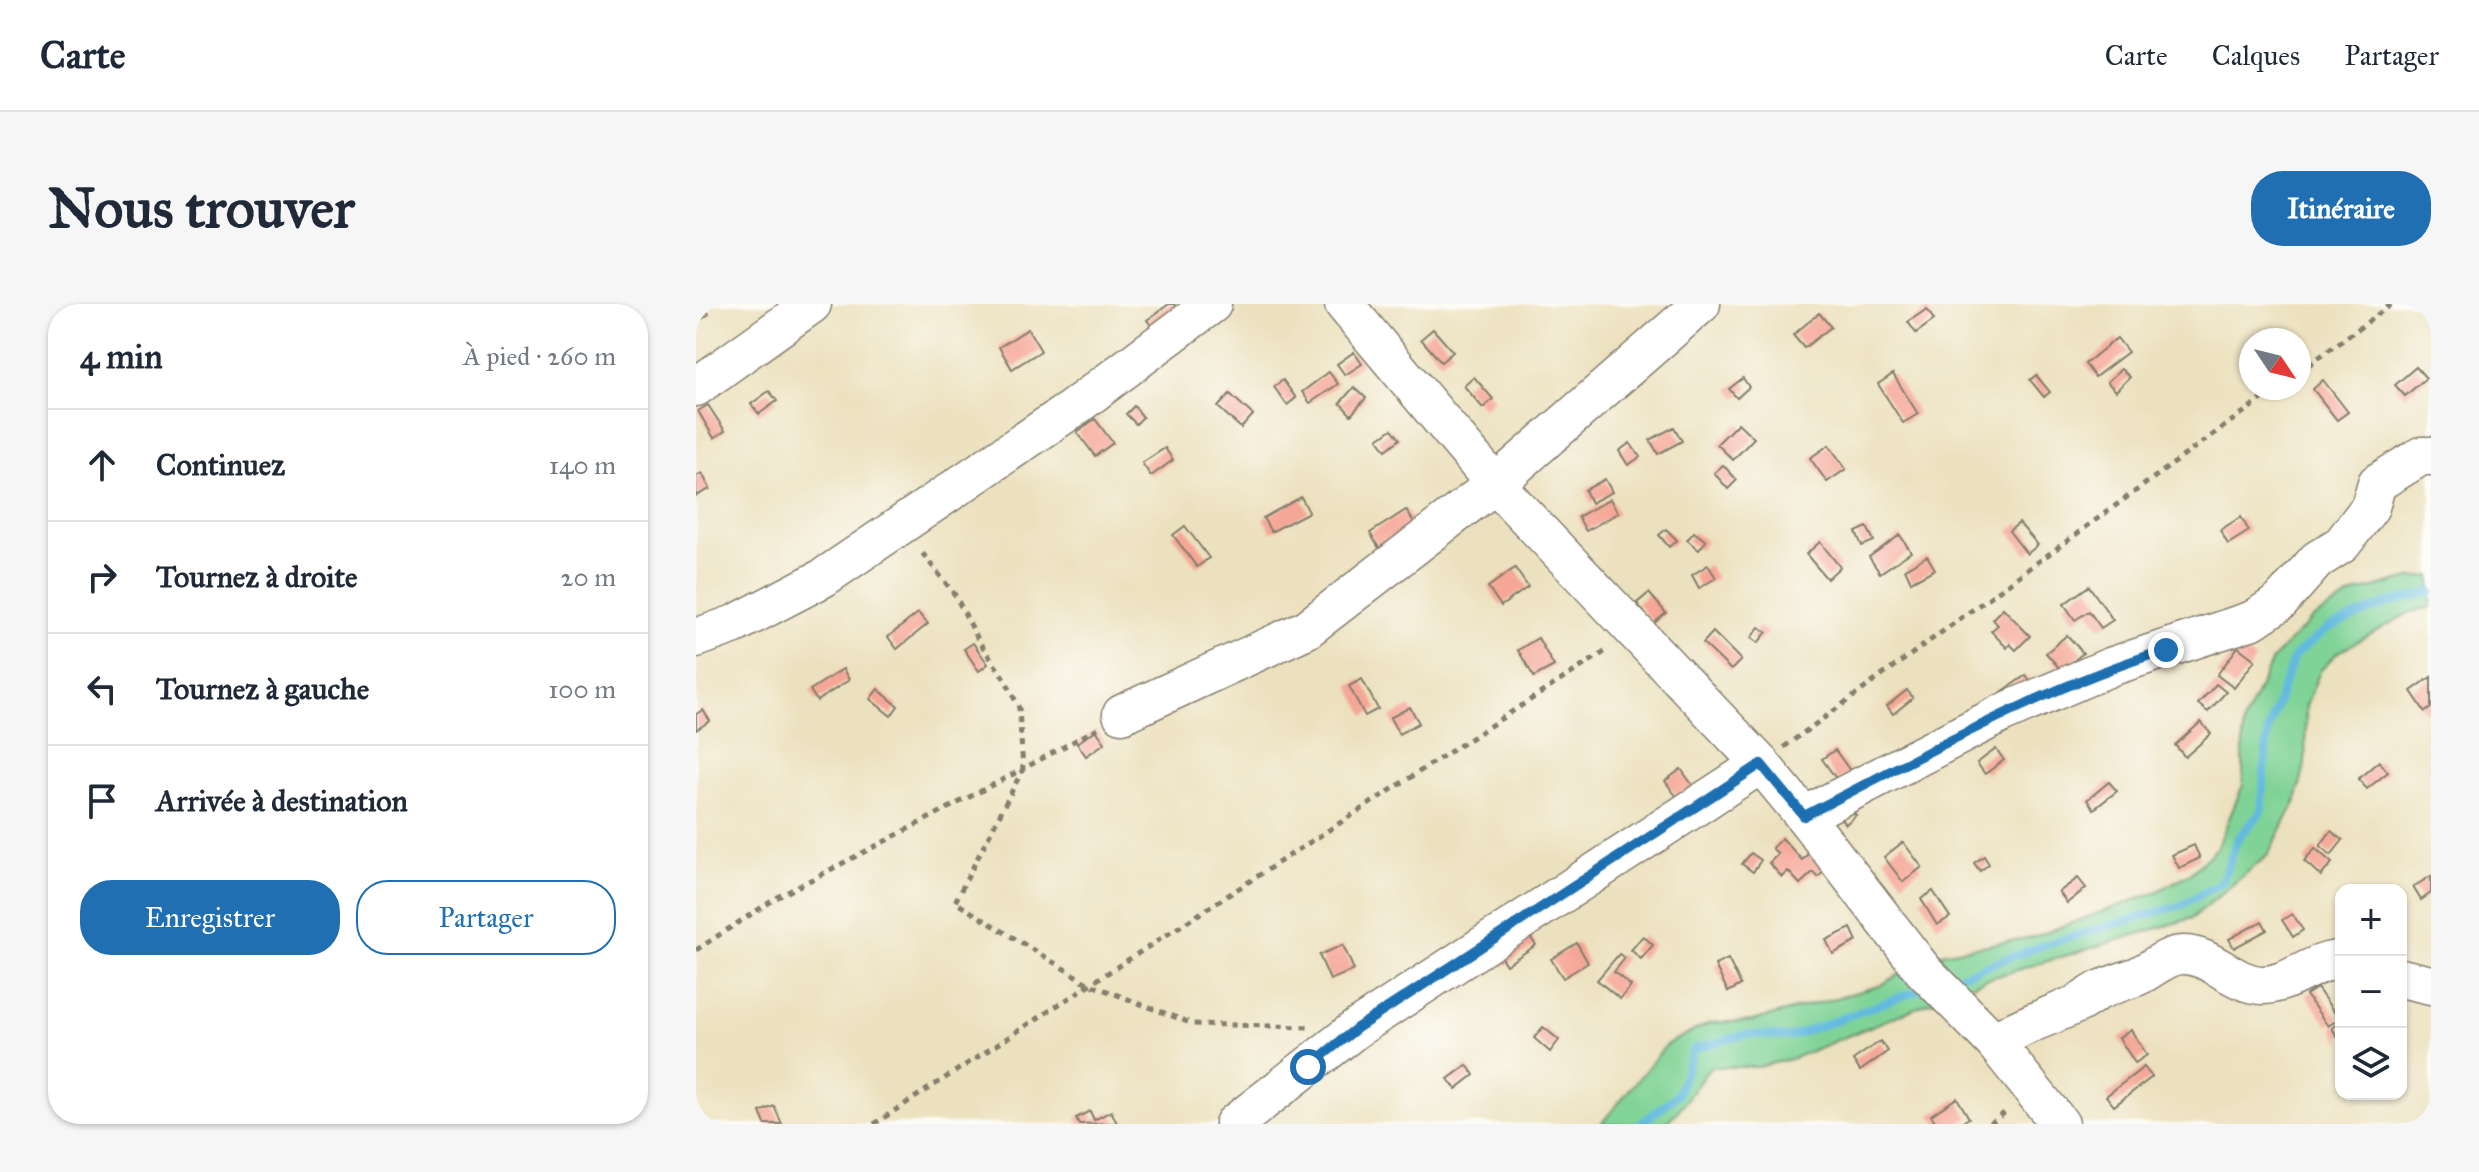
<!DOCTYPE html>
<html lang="fr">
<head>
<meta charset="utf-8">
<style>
	body { margin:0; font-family:"IM FELL Great Primer",serif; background:#f6f6f7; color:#1f2937 }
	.controls { position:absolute; right:24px; bottom:24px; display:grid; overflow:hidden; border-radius:16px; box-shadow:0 2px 6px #0004 }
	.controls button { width:72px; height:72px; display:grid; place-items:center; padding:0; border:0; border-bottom:2px solid #e0e1e3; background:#fff; color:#1f2937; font:40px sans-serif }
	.compass { position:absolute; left:1543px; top:24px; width:72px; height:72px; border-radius:50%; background:#fff; box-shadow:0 2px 6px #0004; rotate:125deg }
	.stop { position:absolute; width:24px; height:24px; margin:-18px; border:6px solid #1f6fb2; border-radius:50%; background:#fff }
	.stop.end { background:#1f6fb2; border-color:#fff; box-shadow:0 2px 8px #0008 }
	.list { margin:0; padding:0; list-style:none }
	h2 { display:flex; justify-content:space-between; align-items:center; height:104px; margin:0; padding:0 32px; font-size:34px }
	h2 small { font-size:26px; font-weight:400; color:#747a83 }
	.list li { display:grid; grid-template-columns:52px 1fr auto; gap:24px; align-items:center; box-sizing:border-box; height:112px; padding:0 32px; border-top:2px solid #e0e1e3 }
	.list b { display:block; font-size:30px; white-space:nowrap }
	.list em { font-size:26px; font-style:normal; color:#747a83 }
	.actions { display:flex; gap:16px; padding:24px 32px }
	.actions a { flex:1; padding:18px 0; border:2px solid #1f6fb2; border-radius:32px; text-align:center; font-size:28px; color:#1f6fb2 }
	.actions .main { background:#1f6fb2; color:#fff }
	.icon { flex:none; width:44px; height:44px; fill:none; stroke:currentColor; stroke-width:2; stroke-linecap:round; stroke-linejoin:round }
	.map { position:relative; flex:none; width:1735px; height:820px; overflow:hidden; border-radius:32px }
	header { display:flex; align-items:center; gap:48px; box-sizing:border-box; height:112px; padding:0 40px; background:#fff; border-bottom:2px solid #e0e1e3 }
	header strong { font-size:38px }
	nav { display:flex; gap:44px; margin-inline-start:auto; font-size:28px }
	.intro { display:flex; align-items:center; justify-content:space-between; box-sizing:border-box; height:192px; padding:0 48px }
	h1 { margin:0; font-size:56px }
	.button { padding:20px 36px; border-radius:32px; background:#1f6fb2; color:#fff; font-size:28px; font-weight:700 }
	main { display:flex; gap:48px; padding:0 48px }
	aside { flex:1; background:#fff; border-radius:32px; box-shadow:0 2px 6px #0004 }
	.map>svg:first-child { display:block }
	.green { fill:#80d396; stroke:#4e7859; stroke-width:2 }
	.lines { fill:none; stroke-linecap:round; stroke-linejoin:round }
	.stream { stroke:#62badf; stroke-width:8 }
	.building { fill:#f5a696 }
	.minor-casing { stroke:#847e6d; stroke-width:41 }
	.path { stroke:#847e6d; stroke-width:5; stroke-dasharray:6 6; stroke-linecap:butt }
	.minor { stroke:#fff; stroke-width:38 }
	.route { stroke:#1f6fb2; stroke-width:10 }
</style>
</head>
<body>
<header>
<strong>Carte</strong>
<nav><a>Carte</a><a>Calques</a><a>Partager</a></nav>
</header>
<div class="intro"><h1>Nous trouver</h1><a class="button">Itinéraire</a></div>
<main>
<aside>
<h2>4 min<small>À pied · 260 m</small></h2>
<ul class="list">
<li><svg class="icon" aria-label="ahead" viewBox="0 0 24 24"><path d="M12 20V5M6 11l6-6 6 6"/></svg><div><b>Continuez</b></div><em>140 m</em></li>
<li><svg class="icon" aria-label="right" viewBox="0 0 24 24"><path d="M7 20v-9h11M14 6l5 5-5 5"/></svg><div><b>Tournez à droite</b></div><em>20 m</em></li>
<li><svg class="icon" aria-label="left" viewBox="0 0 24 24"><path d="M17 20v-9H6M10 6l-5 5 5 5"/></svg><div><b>Tournez à gauche</b></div><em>100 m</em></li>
<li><svg class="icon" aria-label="arrive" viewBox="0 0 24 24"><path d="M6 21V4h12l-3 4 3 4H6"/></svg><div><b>Arrivée à destination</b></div></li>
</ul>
<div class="actions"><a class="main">Enregistrer</a><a>Partager</a></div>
</aside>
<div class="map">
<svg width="1735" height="820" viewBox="0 0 1735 820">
	<rect width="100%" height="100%" fill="#fdfcf7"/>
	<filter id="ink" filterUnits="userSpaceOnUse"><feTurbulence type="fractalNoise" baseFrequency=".0125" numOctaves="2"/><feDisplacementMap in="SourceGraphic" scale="16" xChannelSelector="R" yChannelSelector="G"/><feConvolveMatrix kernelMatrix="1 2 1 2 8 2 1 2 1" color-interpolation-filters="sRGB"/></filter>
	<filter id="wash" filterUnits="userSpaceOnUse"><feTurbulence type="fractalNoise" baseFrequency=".006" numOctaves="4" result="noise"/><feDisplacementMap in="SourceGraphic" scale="32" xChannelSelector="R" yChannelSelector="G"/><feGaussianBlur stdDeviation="1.8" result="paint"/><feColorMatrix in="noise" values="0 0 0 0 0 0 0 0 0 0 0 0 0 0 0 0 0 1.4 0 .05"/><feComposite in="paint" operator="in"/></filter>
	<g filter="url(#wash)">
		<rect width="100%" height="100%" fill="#ece1be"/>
		<polygon class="green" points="1735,272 1735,303 1715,308 1641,349 1624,367 1610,401 1609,461 1600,497 1572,551 1496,614 1288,676 1098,754 1062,763 1014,763 985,803 969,820 905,820 971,740 1014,719 1056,717 1183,682 1239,650 1337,633 1458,589 1495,569 1521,544 1547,481 1547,419 1577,354 1616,315 1659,289 1714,274"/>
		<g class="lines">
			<g class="stream">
				<polyline points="1254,675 1351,640 1486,601 1526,578 1542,534 1565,508 1572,426 1598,352 1632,324 1692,299 1735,288"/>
				<polyline points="944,820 981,791 998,745 1051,730 1094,733 1229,684"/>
			</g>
		</g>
		<g id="blocks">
			<g class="building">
				<polygon points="6,0 13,10 0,19 0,3"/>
				<polygon points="473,0 478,0 484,9 459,27 451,16"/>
				<polygon points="1231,5 1238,16 1220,29 1212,18"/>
				<polygon points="1123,9 1135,23 1108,44 1097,31"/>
				<polygon points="332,25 345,47 316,65 303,43"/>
				<polygon points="737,25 757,48 745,58 725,35"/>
				<polygon points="1421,34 1432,48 1399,73 1389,60"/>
				<polygon points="658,48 666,60 649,71 641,60"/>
				<polygon points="1720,63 1730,74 1709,92 1699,81"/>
				<polygon points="1425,65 1434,73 1420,87 1411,78"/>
				<polygon points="633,68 642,80 614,99 606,88"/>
				<polygon points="1197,70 1222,110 1207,119 1182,80"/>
				<polygon points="1340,71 1354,88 1348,93 1334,76"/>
				<polygon points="778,73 797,95 787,104 768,82"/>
				<polygon points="1047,74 1053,83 1041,94 1033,85"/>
				<polygon points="587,76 600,94 591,101 578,83"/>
				<polygon points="1627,76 1652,108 1641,116 1617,85"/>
				<polygon points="658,83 670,94 655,111 644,99"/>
				<polygon points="73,87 81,97 63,110 55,100"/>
				<polygon points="534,90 557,111 545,124 522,103"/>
				<polygon points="12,101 29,127 18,134 2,107"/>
				<polygon points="438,102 447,113 440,120 430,110"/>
				<polygon points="399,115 417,139 399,152 381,128"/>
				<polygon points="1042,119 1058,134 1037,156 1021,140"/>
				<polygon points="978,123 986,137 962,150 954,136"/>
				<polygon points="696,125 704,135 690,146 682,135"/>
				<polygon points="934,139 944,153 932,161 923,147"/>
				<polygon points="1133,141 1150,165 1131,178 1114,154"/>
				<polygon points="469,144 477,156 455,172 446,159"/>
				<polygon points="1027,161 1041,176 1032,185 1018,169"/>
				<polygon points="6,169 14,185 0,192 0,172"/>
				<polygon points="909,175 916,188 895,199 889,186"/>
				<polygon points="605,193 613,208 575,228 567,214"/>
				<polygon points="914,195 922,209 890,227 882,213"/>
				<polygon points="710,206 719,220 683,244 674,229"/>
				<polygon points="1545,213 1553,227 1532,240 1524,226"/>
				<polygon points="1323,219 1342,241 1331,250 1313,227"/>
				<polygon points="489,222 513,254 501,263 477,231"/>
				<polygon points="1171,223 1178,237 1166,242 1160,228"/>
				<polygon points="970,225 981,236 973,243 963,231"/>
				<polygon points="998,228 1010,237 1003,246 991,236"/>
				<polygon points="1204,231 1215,248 1184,269 1173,253"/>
				<polygon points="1124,238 1144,263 1131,275 1110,250"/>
				<polygon points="1231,252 1239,265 1215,278 1209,265"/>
				<polygon points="1012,261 1020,274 1003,284 996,271"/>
				<polygon points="819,264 832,283 805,302 792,283"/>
				<polygon points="1393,282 1417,316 1405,324 1393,307 1379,316 1368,300"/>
				<polygon points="953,289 970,309 957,320 941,299"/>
				<polygon points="1307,304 1334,332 1320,346 1314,340 1311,344 1295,327 1302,321 1296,315"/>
				<polygon points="222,309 232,320 201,345 192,333"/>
				<polygon points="1063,323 1071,328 1062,339 1055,334"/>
				<polygon points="1017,328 1045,356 1035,366 1007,339"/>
				<polygon points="1371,331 1387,349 1366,367 1350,349"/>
				<polygon points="842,334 858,362 838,373 822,346"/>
				<polygon points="277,339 292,360 283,367 268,345"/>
				<polygon points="1542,343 1559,356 1538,384 1521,371"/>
				<polygon points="147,365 153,376 121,397 114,386"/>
				<polygon points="1330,371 1337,381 1311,400 1303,390"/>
				<polygon points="1735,373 1735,404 1729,408 1715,387"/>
				<polygon points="666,375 682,405 669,412 653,382"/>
				<polygon points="1520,380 1530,388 1512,408 1502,400"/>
				<polygon points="182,385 202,402 195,412 174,395"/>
				<polygon points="1211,386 1217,394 1197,410 1191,402"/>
				<polygon points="714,403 723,419 703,430 694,414"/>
				<polygon points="7,406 14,417 0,426 0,410"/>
				<polygon points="1505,418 1515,430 1489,453 1479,441"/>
				<polygon points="400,426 409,439 390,452 381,439"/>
				<polygon points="1300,445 1308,456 1289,470 1281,459"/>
				<polygon points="1139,446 1155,468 1142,477 1126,455"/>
				<polygon points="1683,457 1692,468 1671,485 1662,475"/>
				<polygon points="985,465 1002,489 986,500 969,477"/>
				<polygon points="1413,478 1421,487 1398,505 1391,496"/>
				<polygon points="1153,503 1160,511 1150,520 1143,512"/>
				<polygon points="1635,527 1647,536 1635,551 1624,542"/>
				<polygon points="1086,534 1106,556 1114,548 1130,566 1122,573 1117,568 1104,580 1092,567 1086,573 1073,559 1082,550 1076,544"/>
				<polygon points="1207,538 1226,563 1207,578 1188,553"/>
				<polygon points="1498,541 1504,554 1483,564 1476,551"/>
				<polygon points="1619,544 1636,559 1625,572 1608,557"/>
				<polygon points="1055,549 1065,556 1057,568 1046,560"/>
				<polygon points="1288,552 1293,560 1284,567 1278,559"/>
				<polygon points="1735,572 1735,589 1725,596 1717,583"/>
				<polygon points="1382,574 1390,584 1371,599 1363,588"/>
				<polygon points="1237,587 1254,613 1241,621 1225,595"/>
				<polygon points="1596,610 1607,626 1597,633 1586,616"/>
				<polygon points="1566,617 1571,626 1538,644 1533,635"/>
				<polygon points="1155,624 1161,637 1137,650 1130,636"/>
				<polygon points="830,627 840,641 810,661 801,647"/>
				<polygon points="947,632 957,641 945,655 935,646"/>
				<polygon points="881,639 892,659 867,674 855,655"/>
				<polygon points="647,641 658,666 634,676 623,651"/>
				<polygon points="923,650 929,654 918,668 935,682 924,695 901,676"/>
				<polygon points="1032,655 1045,681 1032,688 1019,661"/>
				<polygon points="1621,684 1643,715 1632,722 1610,691"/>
				<polygon points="1645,718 1645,739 1636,724"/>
				<polygon points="847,723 863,736 854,748 838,734"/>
				<polygon points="1435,726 1451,751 1439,759 1423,734"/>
				<polygon points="1184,737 1192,747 1164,767 1157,756"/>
				<polygon points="771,761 778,771 760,785 752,775"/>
				<polygon points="1448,763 1456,773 1418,802 1410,792"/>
				<polygon points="1261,794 1273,814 1263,820 1241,820 1235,811"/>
				<polygon points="78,802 86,820 69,820 64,808"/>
				<polygon points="394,807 398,816 415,807 421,819 383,820 380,814"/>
			</g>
		</g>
	</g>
	<g filter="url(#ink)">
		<use href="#blocks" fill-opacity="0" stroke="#847e6d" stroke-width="2"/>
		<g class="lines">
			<g class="minor-casing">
				<g id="minor">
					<polyline points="648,0 799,180 1065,460 1108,512 1227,666 1298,738 1364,820"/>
					<polyline points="0,83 116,0"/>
					<polyline points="0,334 39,320 127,274 376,105 516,0"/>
					<polyline points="426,410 611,325 799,180 1005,0"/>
					<polyline points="1108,512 1307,409 1414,363 1557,316 1584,298 1621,256 1646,240 1674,203 1681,179 1725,152 1735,152"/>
					<polyline points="1705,674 1735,681"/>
					<path d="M1298 738C1325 721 1353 713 1381 700 1389 696 1395 691 1402 687 1415 681 1429 677 1442 672 1455 666 1471 651 1486 651 1515 650 1535 679 1565 681 1593 682 1617 656 1645 656"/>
					<polyline points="538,820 661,724 1065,460"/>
				</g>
			</g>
			<g class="path">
				<polyline points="1603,68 1696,0"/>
				<polyline points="402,424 327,465 259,598 393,680 497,720 612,723"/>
				<polyline points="1088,443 1581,84"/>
				<polyline points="0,646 82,593 327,465 323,404 310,377 284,339 259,291 224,246"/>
				<polyline points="178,820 913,345"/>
				<polyline points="1294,820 1312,806"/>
			</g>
			<use href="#minor" class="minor"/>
		</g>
	</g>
	<g class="lines" filter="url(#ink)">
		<path class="route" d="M612 763 661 724 1065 460 1108 512C1227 451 1343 385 1470 346"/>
	</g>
</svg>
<div class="controls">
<button>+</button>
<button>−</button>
<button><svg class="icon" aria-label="layers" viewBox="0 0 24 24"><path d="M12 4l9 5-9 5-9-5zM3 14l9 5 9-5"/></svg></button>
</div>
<svg class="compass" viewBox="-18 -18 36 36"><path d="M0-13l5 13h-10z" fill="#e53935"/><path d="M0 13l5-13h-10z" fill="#747a83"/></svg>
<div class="stop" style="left:612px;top:763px"></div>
<div class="stop end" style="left:1470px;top:346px"></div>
</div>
</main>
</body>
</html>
